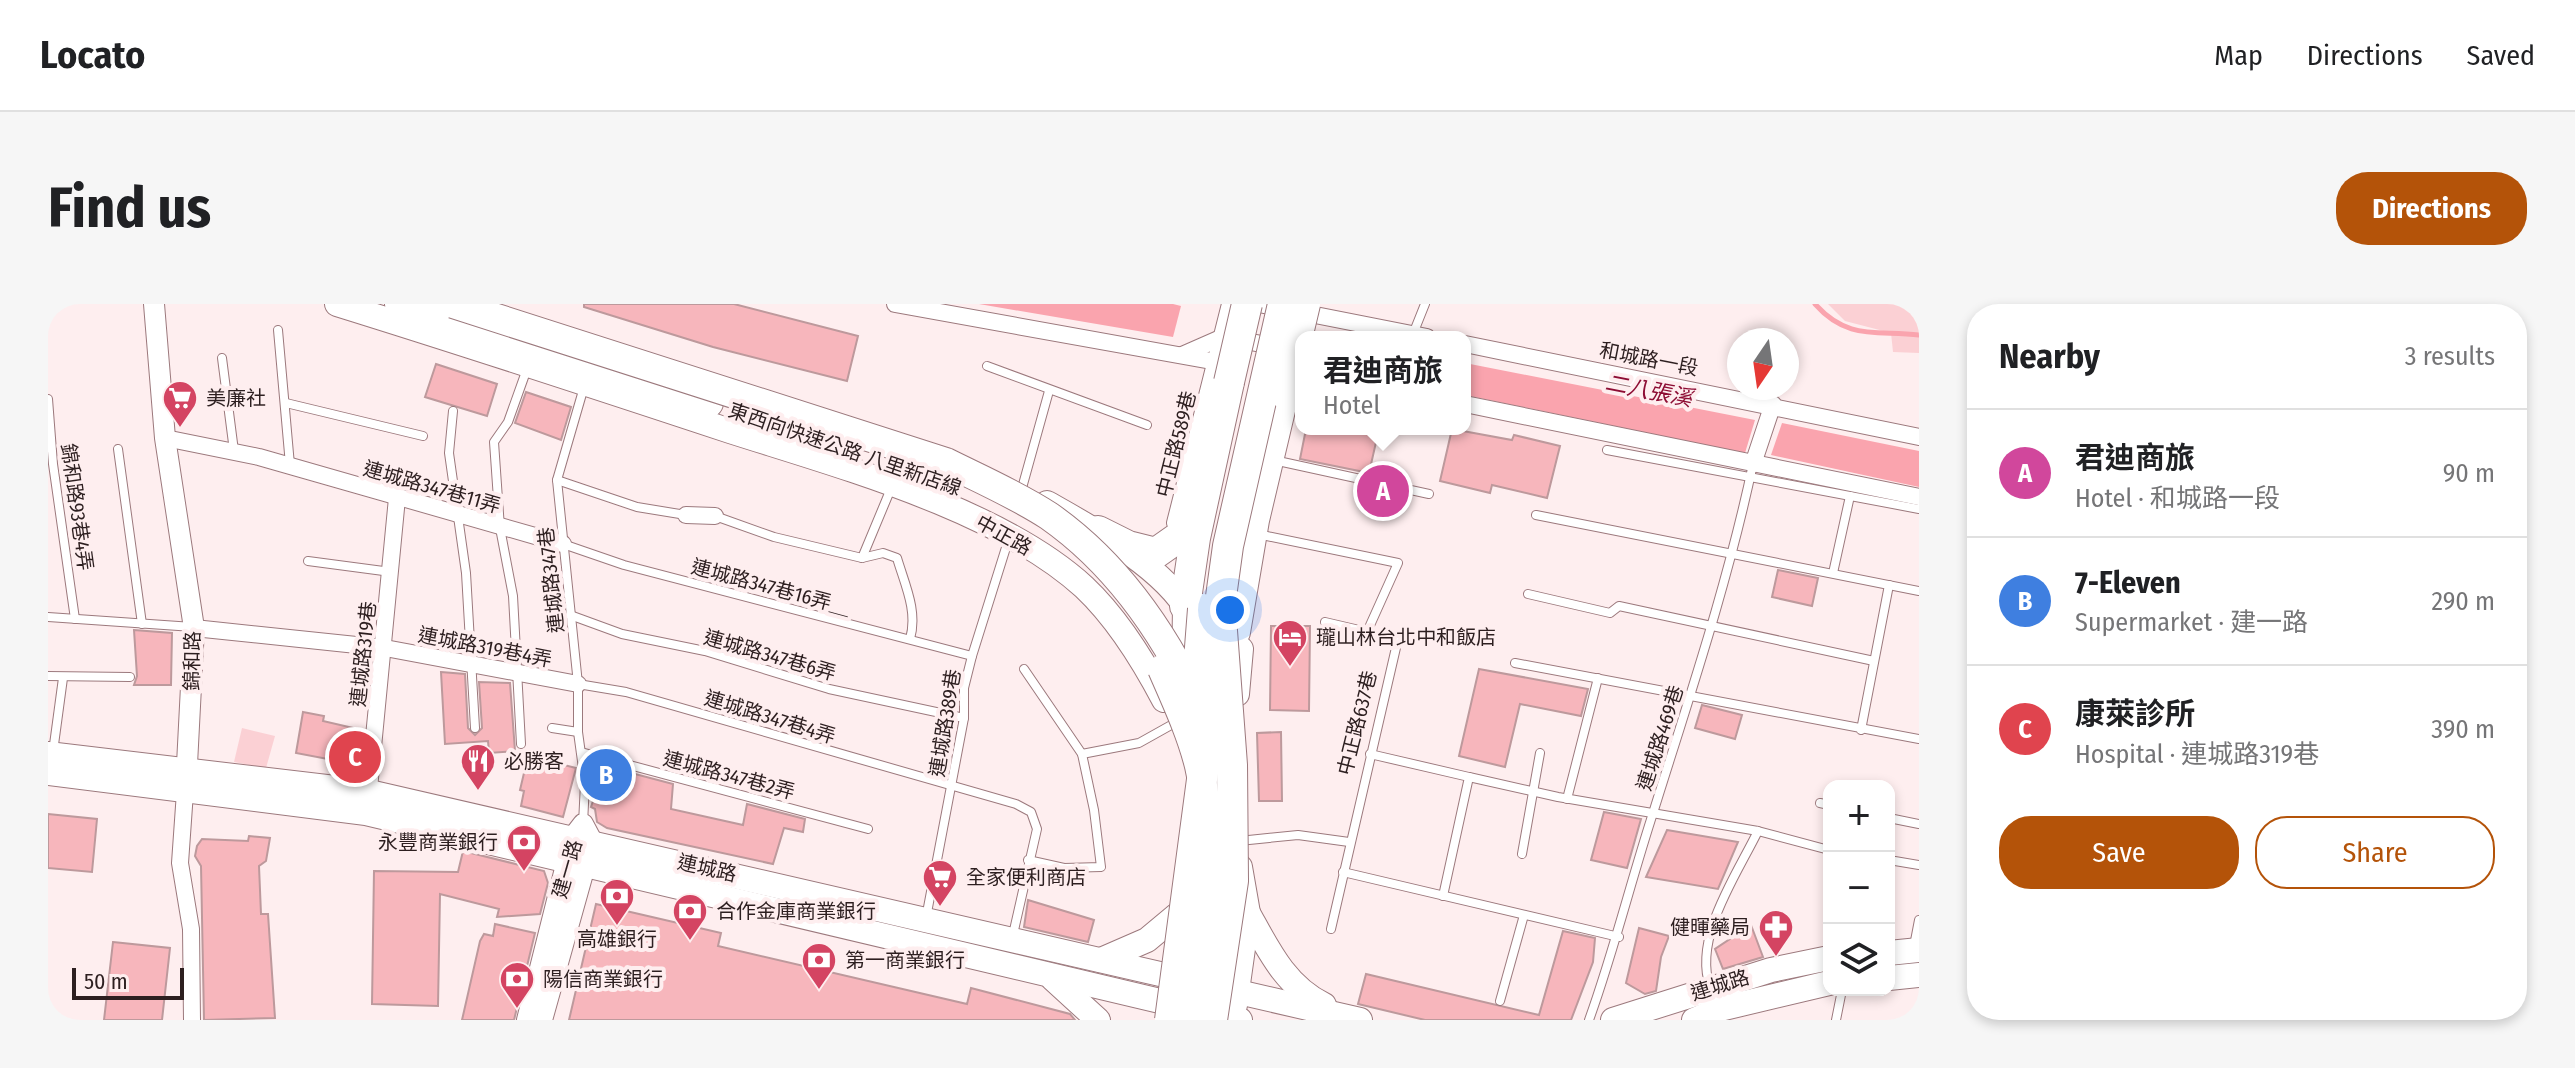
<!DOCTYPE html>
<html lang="en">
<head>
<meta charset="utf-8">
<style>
	body { margin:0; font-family:"Fira Sans Condensed","Noto Sans TC",sans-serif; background:#f6f6f6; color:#202124 }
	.controls { position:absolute; right:24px; bottom:24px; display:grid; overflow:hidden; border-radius:16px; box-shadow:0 4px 12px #0003 }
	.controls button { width:72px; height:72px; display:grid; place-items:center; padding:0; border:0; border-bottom:2px solid #e0e0e0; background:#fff; color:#202124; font:40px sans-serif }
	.compass { position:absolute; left:1679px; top:24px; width:72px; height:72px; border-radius:50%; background:#fff; box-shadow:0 4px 12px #0003; rotate:193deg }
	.scale { position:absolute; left:24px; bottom:20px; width:112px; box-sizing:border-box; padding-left:8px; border:4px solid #2d1f20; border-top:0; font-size:22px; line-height:28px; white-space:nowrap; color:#2d1f20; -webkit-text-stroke:6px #feeeef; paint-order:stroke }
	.you { position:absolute; left:1182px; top:306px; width:28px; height:28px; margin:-20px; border:6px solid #fff; border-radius:50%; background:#1a73e8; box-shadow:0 0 0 12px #1a73e833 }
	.badge { display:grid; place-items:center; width:52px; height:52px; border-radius:50%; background:#b45309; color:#fff; font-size:26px; font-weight:700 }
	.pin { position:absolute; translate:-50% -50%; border:4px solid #fff; box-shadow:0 2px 8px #0006 }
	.popup { position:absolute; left:1247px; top:27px; width:176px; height:104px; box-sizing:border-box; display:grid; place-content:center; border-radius:16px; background:#fff; filter:drop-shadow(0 2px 6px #0005); font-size:26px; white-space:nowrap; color:#757577 }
	.popup b { font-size:30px; color:#202124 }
	.popup::after { content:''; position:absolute; left:50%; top:100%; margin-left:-16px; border:16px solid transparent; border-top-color:#fff }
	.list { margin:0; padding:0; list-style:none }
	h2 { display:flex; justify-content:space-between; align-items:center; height:104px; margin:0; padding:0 32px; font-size:34px }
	h2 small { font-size:26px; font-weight:400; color:#757577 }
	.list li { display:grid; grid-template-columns:52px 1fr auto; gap:24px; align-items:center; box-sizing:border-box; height:128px; padding:0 32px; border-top:2px solid #e0e0e0 }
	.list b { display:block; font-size:30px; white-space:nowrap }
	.list p { margin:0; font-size:26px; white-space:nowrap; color:#757577 }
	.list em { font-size:26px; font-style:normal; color:#757577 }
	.actions { display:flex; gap:16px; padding:24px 32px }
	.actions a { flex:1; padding:18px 0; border:2px solid #b45309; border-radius:32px; text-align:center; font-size:28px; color:#b45309 }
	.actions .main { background:#b45309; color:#fff }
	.icon { flex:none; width:44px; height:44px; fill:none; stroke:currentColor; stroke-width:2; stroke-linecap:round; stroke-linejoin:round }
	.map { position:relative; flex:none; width:1871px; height:716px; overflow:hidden; border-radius:32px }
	header { display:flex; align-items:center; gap:48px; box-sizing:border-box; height:112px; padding:0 40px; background:#fff; border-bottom:2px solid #e0e0e0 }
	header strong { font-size:38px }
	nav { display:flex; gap:44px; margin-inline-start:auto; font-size:28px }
	.intro { display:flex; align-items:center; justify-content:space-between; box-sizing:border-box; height:192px; padding:0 48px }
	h1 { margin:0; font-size:56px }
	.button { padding:20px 36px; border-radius:32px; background:#b45309; color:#fff; font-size:28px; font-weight:700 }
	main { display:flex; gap:48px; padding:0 48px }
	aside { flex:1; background:#fff; border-radius:32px; box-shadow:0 4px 12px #0003 }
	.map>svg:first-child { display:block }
	.green { fill:#fbd0d4 }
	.water { fill:#faa4ae }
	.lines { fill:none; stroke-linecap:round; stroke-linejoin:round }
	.stream { stroke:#faa4ae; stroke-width:5 }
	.building { fill:#f7b6bc; stroke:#bd999c; stroke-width:2 }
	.service-casing { stroke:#9c797d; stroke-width:10 }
	.minor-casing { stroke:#9c797d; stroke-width:18 }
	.tertiary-casing { stroke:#9c797d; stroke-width:22 }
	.secondary-casing { stroke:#9c797d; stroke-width:26 }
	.trunk-casing { stroke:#9c797d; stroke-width:30 }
	.motorway-casing { stroke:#9c797d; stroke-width:32 }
	.service { stroke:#fff; stroke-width:8 }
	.minor { stroke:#fff; stroke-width:16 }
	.tertiary { stroke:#fff; stroke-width:20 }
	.secondary { stroke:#fff; stroke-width:24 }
	.trunk { stroke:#fff; stroke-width:28 }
	.motorway { stroke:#fff; stroke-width:30 }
	.trunk-bridge-casing { stroke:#9c797d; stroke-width:30; stroke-linecap:butt }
	.motorway-bridge-casing { stroke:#9c797d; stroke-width:32; stroke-linecap:butt }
	.trunk-bridge { stroke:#fff; stroke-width:28 }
	.motorway-bridge { stroke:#fff; stroke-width:30 }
	.labels { text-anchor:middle; stroke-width:8; stroke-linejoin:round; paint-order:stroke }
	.street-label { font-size:20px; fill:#2d1f20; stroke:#feeeef }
	.poi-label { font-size:20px; fill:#2d1f20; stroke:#feeeef; text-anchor:start }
	.water-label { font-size:22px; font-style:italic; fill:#8d0d34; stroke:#feeeef }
</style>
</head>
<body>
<header>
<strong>Locato</strong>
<nav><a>Map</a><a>Directions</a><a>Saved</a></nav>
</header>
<div class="intro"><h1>Find us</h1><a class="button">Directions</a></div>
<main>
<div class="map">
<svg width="1871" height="716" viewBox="0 0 1871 716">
	<rect width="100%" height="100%" fill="#feeeef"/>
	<g class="green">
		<polygon points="1780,0 1871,0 1871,49 1845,48 1843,29 1797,17"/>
		<polygon points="194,424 227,432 218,464 186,458"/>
	</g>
	<g class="water">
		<polygon points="931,0 1125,0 1133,2 1125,33"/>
		<polygon points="1417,59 1707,116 1697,149 1417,91"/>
		<polygon points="1734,119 1871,147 1871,183 1723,151"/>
	</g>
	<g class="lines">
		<path class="stream" d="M1767 0C1800 37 1829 26 1871 31"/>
	</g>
	<g class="building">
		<polygon points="536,0 686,0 810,32 799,77 665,43 536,3"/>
		<polygon points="388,60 449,80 439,112 377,93"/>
		<polygon points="478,88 523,103 513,136 467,119"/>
		<polygon points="1258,125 1331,125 1321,169 1252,155"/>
		<polygon points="1404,125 1464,136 1466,131 1512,142 1499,194 1444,181 1442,189 1392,177"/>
		<polygon points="1730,266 1770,274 1764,302 1724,293"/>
		<polygon points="1223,322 1262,322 1261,407 1222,406"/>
		<polygon points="86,326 124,329 123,381 86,381 89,372"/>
		<polygon points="1431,365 1540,385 1533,412 1472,400 1457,463 1411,452"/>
		<polygon points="393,368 417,370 420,424 427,431 434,424 431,378 462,379 467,447 441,449 440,437 397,440"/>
		<polygon points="1654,401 1694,411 1687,435 1647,424"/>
		<polygon points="255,408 276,412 275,417 314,426 313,457 306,460 248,449"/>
		<polygon points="1233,428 1234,497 1211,497 1209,429"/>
		<polygon points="480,452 528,464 515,513 473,502 476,487 472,486"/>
		<polygon points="557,462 625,480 623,505 695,521 699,500 757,515 755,528 736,524 725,560 559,524 549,518 547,505 543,503"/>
		<polygon points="1556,508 1593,515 1579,564 1543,556"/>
		<polygon points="0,510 49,515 44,568 0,564"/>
		<polygon points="1619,526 1690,538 1670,585 1598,573"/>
		<polygon points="201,532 222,534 218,557 211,562 213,610 220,610 227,714 156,716 153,562 147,552 149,542 154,535 200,537"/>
		<polygon points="415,547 496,567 500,579 492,610 449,613 451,605 392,590 390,702 324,700 326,567 410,568"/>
		<polygon points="980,596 1046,616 1040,638 976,623"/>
		<polygon points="548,600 673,629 670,642 919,700 923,684 1022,710 1027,716 521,716"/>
		<polygon points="447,620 487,629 466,716 414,716 432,637 436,630 445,632"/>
		<polygon points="1703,621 1715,653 1675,665 1667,645"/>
		<polygon points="1591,624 1621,632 1613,653 1608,687 1597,690 1578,679"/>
		<polygon points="1515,627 1547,634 1545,658 1523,716 1377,716 1310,700 1318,670 1491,711"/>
		<polygon points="65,638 122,644 114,716 56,716"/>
	</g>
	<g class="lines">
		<g class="service-casing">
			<g id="service">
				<polyline points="230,26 242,161"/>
				<polyline points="1365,30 1377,0"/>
				<polyline points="174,54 186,147"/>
				<polyline points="939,62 1099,121"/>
				<polyline points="0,95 5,160 27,315"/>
				<polyline points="238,99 375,132"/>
				<polyline points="405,107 401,149 418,269 427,424"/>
				<polyline points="70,145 94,320"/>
				<polyline points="1559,146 1871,205"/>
				<polyline points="1230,157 1381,190"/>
				<polyline points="509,176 589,203 638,211"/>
				<polyline points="974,184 1001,87"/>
				<polyline points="1488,211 1871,287"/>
				<path d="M667 212 726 233 814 254 835 249 849 254C857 281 870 307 862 335"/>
				<polyline points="1214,231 1350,259 1319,328"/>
				<polyline points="515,240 576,261 924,352"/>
				<polyline points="814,254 844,182"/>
				<polyline points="260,257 343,268"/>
				<polyline points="1785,269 1802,192"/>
				<polyline points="1480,290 1562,309 1571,302 1826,357"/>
				<polyline points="522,311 574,330 657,347 781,385 916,414"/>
				<polyline points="0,313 145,323"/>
				<polyline points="1277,318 1350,335 1283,625"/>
				<polyline points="1467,359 1871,435"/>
				<polyline points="976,365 1034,450 1046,506 1053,563 1016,564 980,556"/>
				<polyline points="0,372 82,373"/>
				<polyline points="530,380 578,388 968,500 983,508 989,525 964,635"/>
				<polyline points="504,424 530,428"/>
				<polyline points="1813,426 1841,281"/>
				<polyline points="473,440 465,292 452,224 446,138 460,118 480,62"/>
				<polyline points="5,448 15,374"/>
				<polyline points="533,448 820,525"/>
				<polyline points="1034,450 1091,439 1125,420"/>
				<polyline points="1322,450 1421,473 1395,592"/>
				<polyline points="1421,473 1510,493 1710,527 1781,546"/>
				<polyline points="1519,495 1550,374"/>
				<polyline points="1772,499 1781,501"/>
				<polyline points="1841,514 1871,520"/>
				<polyline points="535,520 537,479 530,428 530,380 509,176 536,83"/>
				<polyline points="1191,537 1250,531 1301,538"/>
				<polyline points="1474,550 1492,449"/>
				<polyline points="1841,556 1871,561"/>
				<polyline points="1295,568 1571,633"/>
				<polyline points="878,614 916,414 916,384 924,352 961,234"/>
				<polyline points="1866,642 1871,616"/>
				<path d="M1662 683C1645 633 1688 572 1710 527"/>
				<polyline points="1452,697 1476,611"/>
				<path d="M1541 716C1566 647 1583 576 1606 506 1642 391 1680 278 1705 160"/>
				<polyline points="1788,716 1794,686"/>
			</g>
		</g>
		<g class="minor-casing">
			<g id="minor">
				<polyline points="847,0 1169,58"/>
				<polyline points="1211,0 1379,33"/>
				<polyline points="1417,40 1871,133"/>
				<polyline points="1134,51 1175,33 1230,43"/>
				<polyline points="1417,100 1871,193"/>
				<polyline points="117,134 211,153 515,240"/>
				<polyline points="1705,160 1725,100"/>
				<polyline points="638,211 667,212"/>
				<polyline points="1127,219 1182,0"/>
				<polyline points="146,324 337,344 530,380"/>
				<polyline points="137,488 132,559 143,625 144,716"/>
				<polyline points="320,495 349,194"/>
			</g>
		</g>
		<g class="tertiary-casing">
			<g id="tertiary">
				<polyline points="106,0 117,134 146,324 138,480"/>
				<polyline points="479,716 525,533 535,520 544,537 494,716"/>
			</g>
		</g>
		<g class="secondary-casing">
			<g id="secondary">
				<path d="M289 0C421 41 552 84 682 127 791 162 951 205 1036 283 1070 315 1095 356 1116 396"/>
				<path d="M999 199C1045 225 1116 263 1142 310"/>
				<polyline points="1136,372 1137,302"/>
				<polyline points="1189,390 1193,345"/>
				<polyline points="0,450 321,488 1312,716"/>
				<polyline points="0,469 318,509 1192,716"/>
				<path d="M1200 609C1220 645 1237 682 1276 701"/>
				<polyline points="1841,649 1871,646"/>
				<polyline points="1053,656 1099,636 1129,611"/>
				<polyline points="1841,674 1871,671"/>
				<polyline points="1005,675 1050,716"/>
				<polyline points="1187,701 1200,609 1192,563"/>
				<polyline points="1565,716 1723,666 1781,654"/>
				<polyline points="1646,716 1672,705 1781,679"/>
			</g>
		</g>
		<g class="trunk-casing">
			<polyline id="trunk" points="351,0 661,99"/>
		</g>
		<g class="motorway-casing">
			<g id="motorway">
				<polyline points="1050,227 1080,242 1108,249 1135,230 1147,206"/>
				<polyline points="1137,302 1147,234 1181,78"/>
				<polyline points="1166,350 1180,341 1187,328 1206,216 1236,89"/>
			</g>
		</g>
		<use href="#service" class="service"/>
		<use href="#minor" class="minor"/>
		<use href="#tertiary" class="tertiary"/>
		<use href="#secondary" class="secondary"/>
		<use href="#trunk" class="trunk"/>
		<use href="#motorway" class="motorway"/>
		<g class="trunk-bridge-casing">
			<g id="trunk-bridge">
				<path d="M405 0 898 158C932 175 969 191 1001 212 1068 259 1117 330 1151 403"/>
				<path d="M1114 365C1127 395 1143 429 1151 462 1171 546 1155 632 1140 716"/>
			</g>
		</g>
		<g class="motorway-bridge-casing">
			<g id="motorway-bridge">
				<polyline points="1181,78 1199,0"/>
				<polyline points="1236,89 1257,0"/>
				<polyline points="1122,716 1157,453 1149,382 1155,305"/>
				<polyline points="1164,716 1185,577 1184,461 1172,300 1180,242 1235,0"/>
			</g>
		</g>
		<use href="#trunk-bridge" class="trunk-bridge"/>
		<use href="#motorway-bridge" class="motorway-bridge"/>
	</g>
	<defs>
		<g id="supermarket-pin" transform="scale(1.8)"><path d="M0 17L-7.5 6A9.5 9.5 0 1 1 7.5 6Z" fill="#d44462" stroke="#feeeef"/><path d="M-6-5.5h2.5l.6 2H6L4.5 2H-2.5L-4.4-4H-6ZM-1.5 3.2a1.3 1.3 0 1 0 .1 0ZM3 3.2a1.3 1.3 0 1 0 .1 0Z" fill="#fff"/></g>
		<g id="hotel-pin" transform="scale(1.8)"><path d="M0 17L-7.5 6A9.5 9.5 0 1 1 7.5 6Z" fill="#d44462" stroke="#feeeef"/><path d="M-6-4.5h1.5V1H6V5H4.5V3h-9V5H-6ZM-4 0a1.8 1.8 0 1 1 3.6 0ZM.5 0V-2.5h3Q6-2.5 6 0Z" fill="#fff"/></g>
		<g id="restaurant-pin" transform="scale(1.8)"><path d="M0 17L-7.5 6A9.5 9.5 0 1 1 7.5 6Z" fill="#d44462" stroke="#feeeef"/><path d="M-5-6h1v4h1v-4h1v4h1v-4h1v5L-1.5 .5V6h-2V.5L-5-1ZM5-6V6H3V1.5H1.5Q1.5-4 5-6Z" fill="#fff"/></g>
		<g id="bank-pin" transform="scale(1.8)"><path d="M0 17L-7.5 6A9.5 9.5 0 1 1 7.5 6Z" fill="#d44462" stroke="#feeeef"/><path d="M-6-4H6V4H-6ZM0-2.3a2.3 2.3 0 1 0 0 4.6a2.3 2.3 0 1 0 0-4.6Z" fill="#fff"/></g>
		<g id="pharmacy-pin" transform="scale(1.8)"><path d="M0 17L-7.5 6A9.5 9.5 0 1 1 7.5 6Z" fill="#d44462" stroke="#feeeef"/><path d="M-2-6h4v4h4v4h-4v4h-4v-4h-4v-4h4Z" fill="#fff"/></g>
	</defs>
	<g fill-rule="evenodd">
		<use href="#supermarket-pin" x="132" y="94"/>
		<use href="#hotel-pin" x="1242" y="333"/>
		<use href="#restaurant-pin" x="430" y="457"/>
		<use href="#bank-pin" x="476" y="538"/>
		<use href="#supermarket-pin" x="892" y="573"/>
		<use href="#bank-pin" x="569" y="592"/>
		<use href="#bank-pin" x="642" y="607"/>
		<use href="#pharmacy-pin" x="1728" y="623"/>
		<use href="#bank-pin" x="771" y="656"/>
		<use href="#bank-pin" x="469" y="675"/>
	</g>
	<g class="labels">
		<g class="street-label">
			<text transform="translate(1601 55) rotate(11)" y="7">和城路一段</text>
			<text transform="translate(1128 140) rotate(-76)" y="7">中正路589巷</text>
			<text transform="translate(797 145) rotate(19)" y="7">東西向快速公路 八里新店線</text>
			<text transform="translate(384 183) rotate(16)" y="7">連城路347巷11弄</text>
			<text transform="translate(29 203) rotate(82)" y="7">錦和路93巷4弄</text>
			<text transform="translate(956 231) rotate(29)" y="7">中正路</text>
			<text transform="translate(503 276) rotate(-96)" y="7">連城路347巷</text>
			<text transform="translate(723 283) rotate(15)" y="7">連城路347巷16弄＿</text>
			<text transform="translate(437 343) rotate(11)" y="7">連城路319巷4弄</text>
			<text transform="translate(315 350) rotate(-84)" y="7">連城路319巷</text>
			<text transform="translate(722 351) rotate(16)" y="7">連城路347巷6弄</text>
			<text transform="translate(144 357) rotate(-89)" y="7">錦和路</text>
			<text transform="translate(722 413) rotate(17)" y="7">連城路347巷4弄</text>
			<text transform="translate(897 419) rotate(-81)" y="7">連城路389巷</text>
			<text transform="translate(1309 419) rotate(-76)" y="7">中正路637巷</text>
			<text transform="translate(1612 434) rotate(-72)" y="7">連城路469巷</text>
			<text transform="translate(681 471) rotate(15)" y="7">連城路347巷2弄</text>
			<text transform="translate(659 564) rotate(13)" y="7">連城路</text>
			<text transform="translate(519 565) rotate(-74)" y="7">建一路</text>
			<text transform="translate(1672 681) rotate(-17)" y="7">連城路</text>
		</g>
		<g class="poi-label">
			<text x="158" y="101">美廉社</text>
			<text x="1268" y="340">瓏山林台北中和飯店</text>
			<text x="456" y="464">必勝客</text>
			<text x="450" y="545" text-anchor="end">永豐商業銀行</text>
			<text x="918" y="580">全家便利商店</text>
			<text x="668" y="614">合作金庫商業銀行</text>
			<text x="1702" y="630" text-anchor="end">健暉藥局</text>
			<text x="569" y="642" text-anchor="middle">高雄銀行</text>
			<text x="797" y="663">第一商業銀行</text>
			<text x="495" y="682">陽信商業銀行</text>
		</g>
		<g class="water-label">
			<text transform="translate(1601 86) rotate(11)" y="8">二八張溪</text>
		</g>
	</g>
</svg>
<div class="controls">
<button>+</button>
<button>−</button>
<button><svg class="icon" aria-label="layers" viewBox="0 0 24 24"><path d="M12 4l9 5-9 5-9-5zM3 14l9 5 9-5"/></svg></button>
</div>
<svg class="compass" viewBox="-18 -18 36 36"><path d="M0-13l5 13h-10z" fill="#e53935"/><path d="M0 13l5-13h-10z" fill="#757577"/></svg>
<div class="scale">50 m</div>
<div class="you"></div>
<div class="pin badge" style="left:1335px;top:187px;background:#d1479c">A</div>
<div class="popup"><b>君迪商旅</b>Hotel</div>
<div class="pin badge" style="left:558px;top:471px;background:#3f7fe0">B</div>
<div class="pin badge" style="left:307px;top:453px;background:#e0444e">C</div>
</div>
<aside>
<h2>Nearby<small>3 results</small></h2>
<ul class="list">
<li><span class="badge" style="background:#d1479c">A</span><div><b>君迪商旅</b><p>Hotel · 和城路一段</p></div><em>90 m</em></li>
<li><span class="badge" style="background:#3f7fe0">B</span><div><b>7-Eleven</b><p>Supermarket · 建一路</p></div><em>290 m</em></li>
<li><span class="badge" style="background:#e0444e">C</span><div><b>康萊診所</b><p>Hospital · 連城路319巷</p></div><em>390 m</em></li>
</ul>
<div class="actions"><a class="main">Save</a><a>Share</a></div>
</aside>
</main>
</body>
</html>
